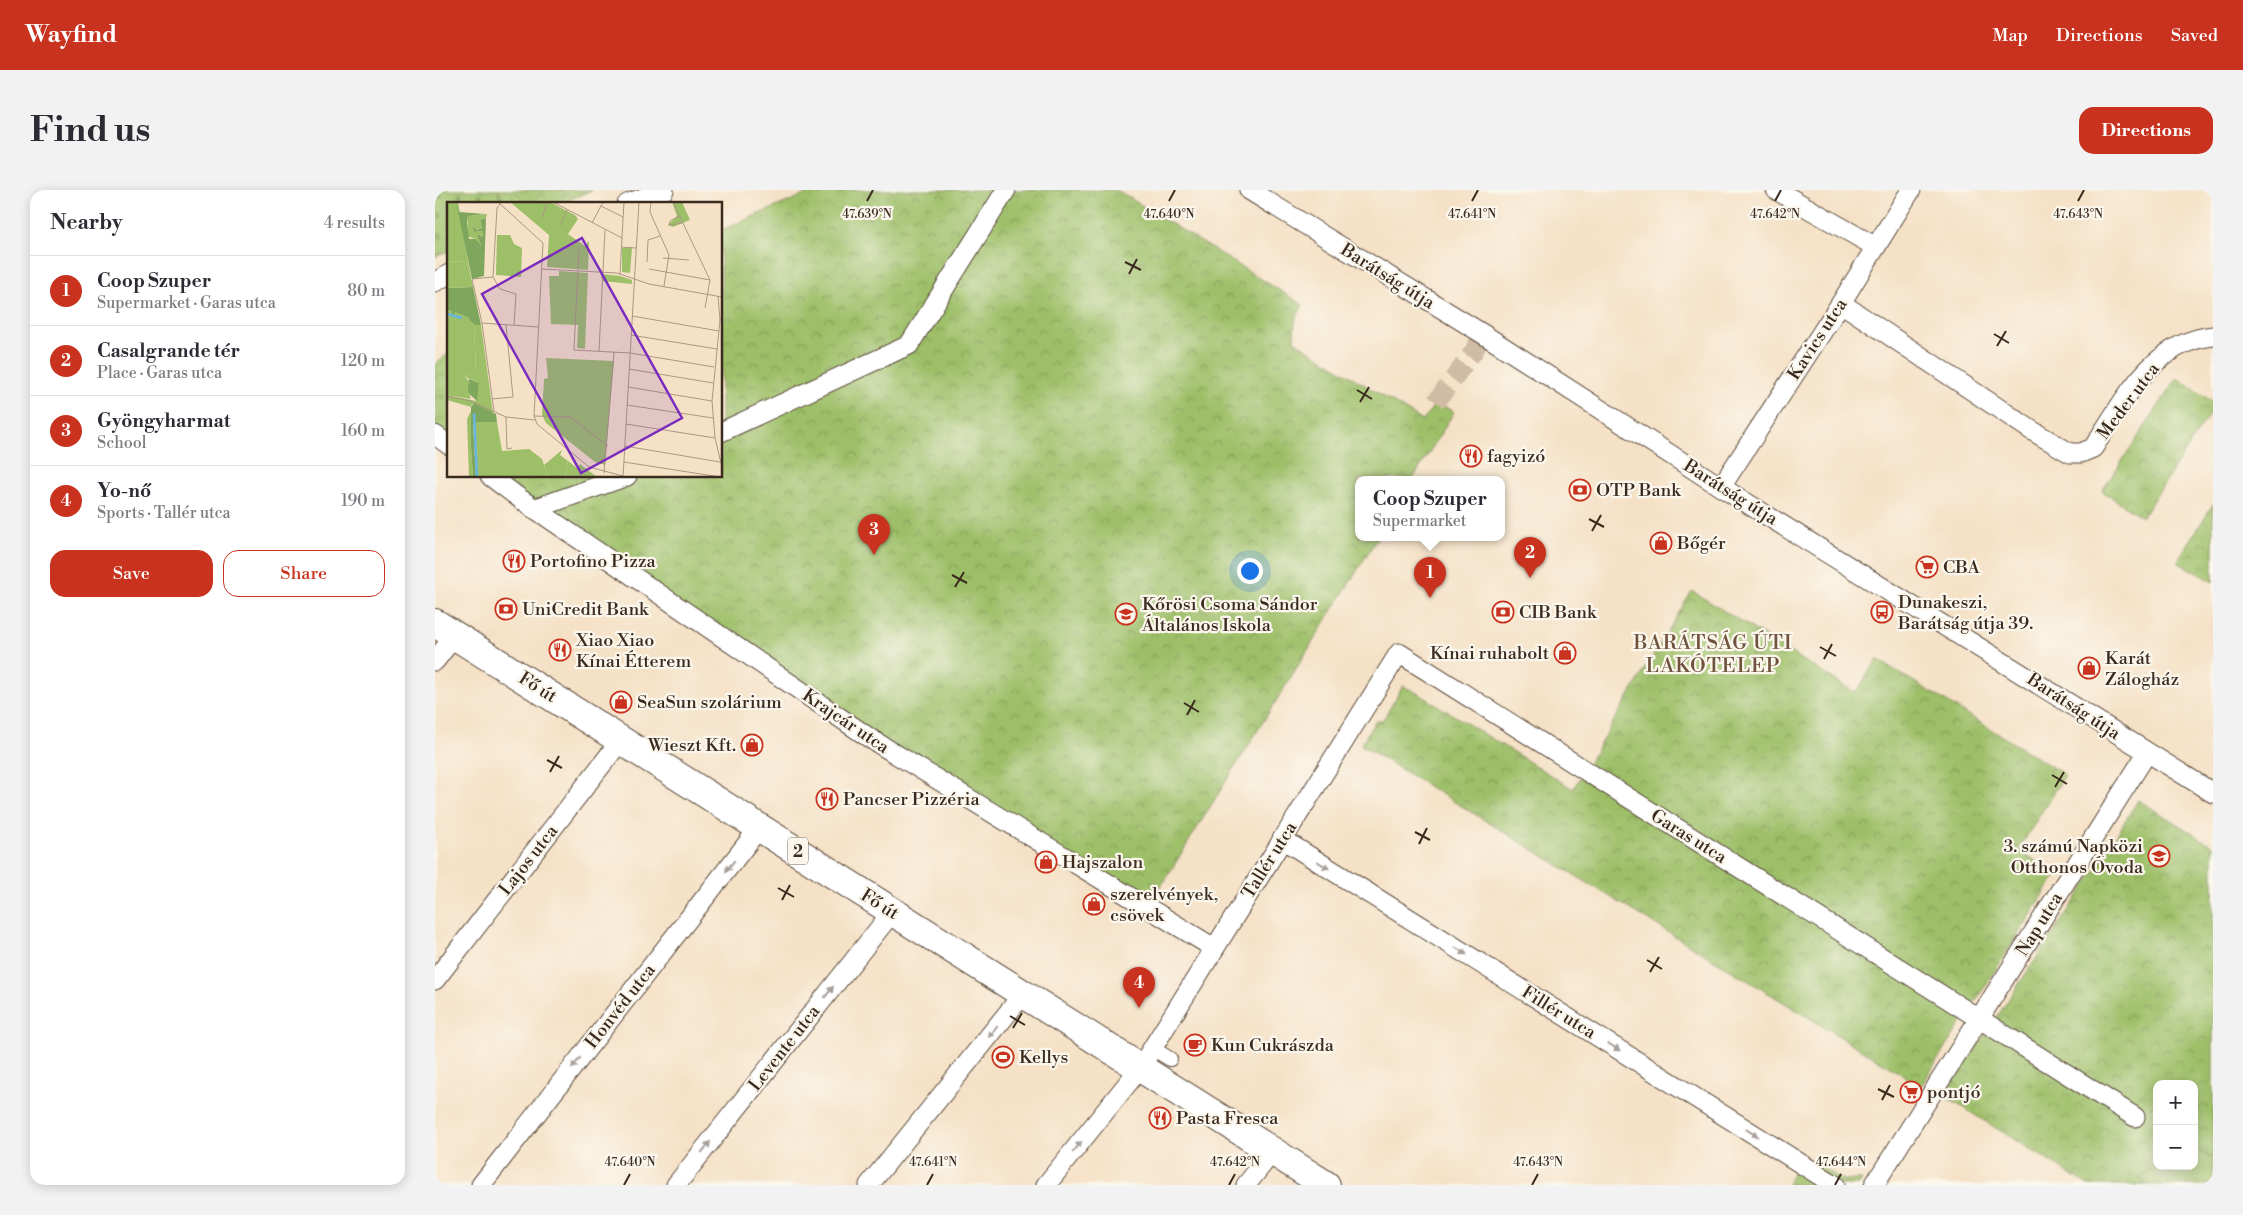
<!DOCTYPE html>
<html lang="en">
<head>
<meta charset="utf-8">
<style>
	body { margin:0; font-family:"Libre Bodoni",serif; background:#f2f2f3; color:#2b2b33 }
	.controls { position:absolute; right:15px; bottom:15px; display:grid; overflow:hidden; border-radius:10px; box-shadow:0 2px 12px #0003 }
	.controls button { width:45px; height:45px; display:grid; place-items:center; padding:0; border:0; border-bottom:1px solid #e1e1e2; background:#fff; color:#2b2b33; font:25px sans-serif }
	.you { position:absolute; left:814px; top:380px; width:18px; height:18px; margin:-12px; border:4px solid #fff; border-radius:50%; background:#1a73e8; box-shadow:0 0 0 8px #1a73e833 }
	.badge { display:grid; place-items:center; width:32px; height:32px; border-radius:50%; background:#c8321e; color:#fff; font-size:16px; font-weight:700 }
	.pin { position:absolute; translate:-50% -41px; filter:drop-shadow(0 1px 2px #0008) }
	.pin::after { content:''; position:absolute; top:26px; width:18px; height:15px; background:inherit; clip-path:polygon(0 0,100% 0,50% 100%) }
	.popup { position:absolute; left:920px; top:286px; width:150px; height:65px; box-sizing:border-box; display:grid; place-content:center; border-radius:10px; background:#fff; filter:drop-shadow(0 1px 4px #0005); font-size:16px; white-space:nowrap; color:#7c7c81 }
	.popup b { font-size:19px; color:#2b2b33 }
	.popup::after { content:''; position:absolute; left:50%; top:100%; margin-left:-10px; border:10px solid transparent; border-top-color:#fff }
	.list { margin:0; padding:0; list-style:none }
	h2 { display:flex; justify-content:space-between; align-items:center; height:65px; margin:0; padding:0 20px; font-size:21px }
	h2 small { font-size:16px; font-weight:400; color:#7c7c81 }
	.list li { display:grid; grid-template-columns:32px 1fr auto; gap:15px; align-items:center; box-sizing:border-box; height:70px; padding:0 20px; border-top:1px solid #e1e1e2 }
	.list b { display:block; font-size:19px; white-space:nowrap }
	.list p { margin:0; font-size:16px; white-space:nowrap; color:#7c7c81 }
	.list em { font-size:16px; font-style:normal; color:#7c7c81 }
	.actions { display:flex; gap:10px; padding:15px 20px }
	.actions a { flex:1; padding:11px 0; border:1px solid #c8321e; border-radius:15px; text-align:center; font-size:18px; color:#c8321e }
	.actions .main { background:#c8321e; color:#fff }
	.map { position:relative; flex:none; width:1778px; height:995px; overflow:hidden; border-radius:15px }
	header { display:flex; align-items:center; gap:30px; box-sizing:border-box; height:70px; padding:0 25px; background:#c8321e; color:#fff }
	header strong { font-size:24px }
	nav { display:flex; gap:28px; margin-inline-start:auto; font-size:18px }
	.intro { display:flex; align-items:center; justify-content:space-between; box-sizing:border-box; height:120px; padding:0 30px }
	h1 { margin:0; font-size:35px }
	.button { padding:12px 22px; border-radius:15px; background:#c8321e; color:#fff; font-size:18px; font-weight:700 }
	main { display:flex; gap:30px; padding:0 30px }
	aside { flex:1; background:#fff; border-radius:15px; box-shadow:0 2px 12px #0003 }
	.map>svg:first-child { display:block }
	.grass { fill:#9dbf68; stroke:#6c7443 }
	.cemetery { fill:url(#cemetery-stones); stroke:#6c7443 }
	.park { fill:url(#park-crowns); stroke:#6c7443 }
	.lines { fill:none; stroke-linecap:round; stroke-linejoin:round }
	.minor-tunnel { stroke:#d0bca4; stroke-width:19; stroke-dasharray:19 9; stroke-linecap:butt }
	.pedestrian-casing { stroke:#574537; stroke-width:16 }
	.minor-casing { stroke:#574537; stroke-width:21 }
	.primary-casing { stroke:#574537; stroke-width:30 }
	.pedestrian { stroke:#fff; stroke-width:14 }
	.minor { stroke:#fff; stroke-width:19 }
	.primary { stroke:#fff; stroke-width:28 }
	.oneway { fill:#a79f9a }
	.ticks { fill:none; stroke:#3b2a1e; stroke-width:2 }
	.labels { text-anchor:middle; stroke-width:4.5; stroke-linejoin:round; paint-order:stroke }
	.shield { fill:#fbf7ec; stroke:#75685c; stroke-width:1 }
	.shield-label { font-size:16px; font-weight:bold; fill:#3b2a1e }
	.street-label { font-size:18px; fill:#3b2a1e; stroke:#fbf7ec }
	.poi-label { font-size:18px; fill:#3b2a1e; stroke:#fbf7ec; text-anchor:start }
	.quarter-label { font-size:20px; letter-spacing:1px; fill:#70533e; stroke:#fbf7ec }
	.inset-river { fill:none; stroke:#69b5e2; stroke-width:2.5 }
	.inset-road { fill:none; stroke:#ab9883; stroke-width:1 }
	.view { fill:#7b2cbf; fill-opacity:0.15; stroke:#7b2cbf; stroke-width:2.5 }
	.inset-edge { fill:none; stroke:#3b2a1e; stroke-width:2.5 }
	.ticks-label { font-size:12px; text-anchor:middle; fill:#3b2a1e; stroke:#fbf7ec; stroke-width:4.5; stroke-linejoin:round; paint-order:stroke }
</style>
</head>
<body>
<header>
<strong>Wayfind</strong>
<nav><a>Map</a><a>Directions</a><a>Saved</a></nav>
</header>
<div class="intro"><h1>Find us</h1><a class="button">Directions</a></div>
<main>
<aside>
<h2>Nearby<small>4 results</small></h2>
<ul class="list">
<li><span class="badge">1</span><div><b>Coop Szuper</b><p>Supermarket · Garas utca</p></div><em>80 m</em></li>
<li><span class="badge">2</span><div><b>Casalgrande tér</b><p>Place · Garas utca</p></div><em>120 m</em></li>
<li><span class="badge">3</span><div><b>Gyöngyharmat</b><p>School</p></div><em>160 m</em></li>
<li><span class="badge">4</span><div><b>Yo-nő</b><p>Sports · Tallér utca</p></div><em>190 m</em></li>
</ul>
<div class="actions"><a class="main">Save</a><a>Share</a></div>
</aside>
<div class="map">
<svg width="1778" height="995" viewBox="0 0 1778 995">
	<defs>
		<pattern id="cemetery-stones" width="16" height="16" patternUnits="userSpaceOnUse" patternTransform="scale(1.25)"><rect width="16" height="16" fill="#9dbf68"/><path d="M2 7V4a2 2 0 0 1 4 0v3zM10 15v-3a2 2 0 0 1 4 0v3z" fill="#819b55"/></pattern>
		<pattern id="park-crowns" width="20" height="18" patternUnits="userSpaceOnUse" patternTransform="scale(1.25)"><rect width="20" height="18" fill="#9dbf68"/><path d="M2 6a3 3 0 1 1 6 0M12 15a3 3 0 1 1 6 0" fill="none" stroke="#819b55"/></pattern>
	</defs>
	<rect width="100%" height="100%" fill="#fbf7ec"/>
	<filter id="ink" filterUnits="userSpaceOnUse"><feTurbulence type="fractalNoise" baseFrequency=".02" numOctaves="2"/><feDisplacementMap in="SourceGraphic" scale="10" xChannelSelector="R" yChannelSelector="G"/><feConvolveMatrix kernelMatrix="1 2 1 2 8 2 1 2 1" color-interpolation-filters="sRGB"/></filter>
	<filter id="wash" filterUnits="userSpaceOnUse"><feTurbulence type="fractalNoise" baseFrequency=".0096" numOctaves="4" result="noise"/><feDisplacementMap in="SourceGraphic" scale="20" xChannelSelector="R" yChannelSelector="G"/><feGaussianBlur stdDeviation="1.12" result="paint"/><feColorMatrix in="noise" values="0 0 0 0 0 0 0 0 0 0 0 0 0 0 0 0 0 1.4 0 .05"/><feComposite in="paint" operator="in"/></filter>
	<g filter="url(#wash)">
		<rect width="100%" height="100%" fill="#f5e1c6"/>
		<polygon class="grass" points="1759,958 1774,967 1778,964 1778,995 1711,995 1705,988 1722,976 1759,976"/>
		<polygon class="cemetery" points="0,0 63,0 70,14 14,14 14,61 0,67"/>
		<g class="park">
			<polygon points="63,0 157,0 125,14 70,14"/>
			<polygon points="381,0 682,0 868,115 860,130 859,151 988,231 1001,212 1019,222 978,289 924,289 924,347 943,347 713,717 436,549 55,286 286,286 286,40"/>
			<polygon points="14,163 14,255 0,245 0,174"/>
			<polygon points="1742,188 1778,212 1778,219 1707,327 1667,301"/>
			<polygon points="1778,314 1778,392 1742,372"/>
			<polygon points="1257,401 1421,503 1442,469 1630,585 1583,660 1622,684 1486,896 926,555 940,531 947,531 968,496 986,505 1138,599"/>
			<polygon points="1703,610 1778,656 1778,964 1774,967 1759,958 1759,894 1722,894 1722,976 1705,988 1711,995 1653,995 1509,906 1663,676"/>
			<polygon points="1368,966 1408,990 1427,990 1424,995 1351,995"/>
		</g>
	</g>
	<g filter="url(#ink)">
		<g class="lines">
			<polyline class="minor-tunnel" points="1001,212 1039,161 1048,144"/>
			<g class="pedestrian-casing">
				<polyline id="pedestrian" points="717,858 735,869"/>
			</g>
			<g class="minor-casing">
				<g id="minor">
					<polyline points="814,0 1048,144 1286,297 1778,603"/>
					<polyline points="1341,0 1441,57"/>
					<polyline points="192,14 229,0"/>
					<polyline points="0,92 14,84"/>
					<path d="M1406 113 1596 240 1635 263H1646L1658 258C1688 212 1717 152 1778 146"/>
					<polyline points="286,242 474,155 571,0"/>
					<polyline points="0,245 14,255"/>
					<polyline points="55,286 87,310 436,549 779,758"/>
					<polyline points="1286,297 1406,113 1476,0"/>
					<polyline points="99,319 192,286"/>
					<polyline points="0,471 20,445"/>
					<polyline points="847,649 1400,995"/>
					<polyline points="0,790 186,550"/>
					<polyline points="46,995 325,637"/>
					<polyline points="241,995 458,721"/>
					<polyline points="434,995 588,804"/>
					<polyline points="611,995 705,878 964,463 1700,927"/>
					<polyline points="811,995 838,961"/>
					<polyline points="1439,995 1712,563"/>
				</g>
			</g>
			<g class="primary-casing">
				<polyline id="primary" points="0,433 891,995"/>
			</g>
			<use href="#pedestrian" class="pedestrian"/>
			<use href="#minor" class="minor"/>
			<use href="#primary" class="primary"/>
		</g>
		<defs><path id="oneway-solid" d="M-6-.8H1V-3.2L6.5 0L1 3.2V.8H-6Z" transform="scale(1.25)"/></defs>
		<g class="oneway">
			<use href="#oneway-solid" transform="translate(888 675) rotate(32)"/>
			<use href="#oneway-solid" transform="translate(295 676) rotate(128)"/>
			<use href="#oneway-solid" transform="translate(1026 761) rotate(32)"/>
			<use href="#oneway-solid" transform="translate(394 802) rotate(-52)"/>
			<use href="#oneway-solid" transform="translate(558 842) rotate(129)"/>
			<use href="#oneway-solid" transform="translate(1179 857) rotate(32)"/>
			<use href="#oneway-solid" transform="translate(141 873) rotate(128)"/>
			<use href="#oneway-solid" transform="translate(1317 943) rotate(32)"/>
			<use href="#oneway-solid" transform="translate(271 957) rotate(-52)"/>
			<use href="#oneway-solid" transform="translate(642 957) rotate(-51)"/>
		</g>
	</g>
	<path class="ticks" d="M432 11 438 0M734 11 740 0M1037 11 1043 0M1340 11 1346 0M1643 11 1649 0M690 72 706 80M694 84 702 69M1559 144 1574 153M1562 156 1571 141M922 200 937 209M925 212 934 197M1154 329 1169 337M1157 341 1166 325M517 385 532 393M520 397 529 382M1385 457 1401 466M1389 469 1397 454M749 513 764 522M752 525 760 510M112 570 127 578M115 582 124 566M1617 585 1632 594M1620 597 1629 582M980 642 995 650M984 654 992 638M343 698 359 707M347 710 355 695M1212 770 1227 779M1215 782 1224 767M575 826 590 835M578 838 587 823M1443 899 1459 907M1447 910 1455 895M189 995 195 984M492 995 498 984M794 995 800 984M1097 995 1103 984M1400 995 1406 984"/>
	<defs>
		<g id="restaurant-ring" transform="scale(1.125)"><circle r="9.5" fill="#fbf7ec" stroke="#c8321e" stroke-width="1.5"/><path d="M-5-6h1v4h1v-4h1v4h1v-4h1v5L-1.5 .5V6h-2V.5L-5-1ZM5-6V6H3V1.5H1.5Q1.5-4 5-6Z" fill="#c8321e"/></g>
		<g id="bank-ring" transform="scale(1.125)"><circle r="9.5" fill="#fbf7ec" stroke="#c8321e" stroke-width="1.5"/><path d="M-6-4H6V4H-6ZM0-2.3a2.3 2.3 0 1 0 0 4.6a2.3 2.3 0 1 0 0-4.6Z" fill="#c8321e"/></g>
		<g id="shop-ring" transform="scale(1.125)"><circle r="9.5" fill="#fbf7ec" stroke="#c8321e" stroke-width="1.5"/><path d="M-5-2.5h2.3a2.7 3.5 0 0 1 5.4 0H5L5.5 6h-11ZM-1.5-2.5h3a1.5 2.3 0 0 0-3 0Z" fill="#c8321e"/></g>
		<g id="supermarket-ring" transform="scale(1.125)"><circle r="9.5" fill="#fbf7ec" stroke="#c8321e" stroke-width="1.5"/><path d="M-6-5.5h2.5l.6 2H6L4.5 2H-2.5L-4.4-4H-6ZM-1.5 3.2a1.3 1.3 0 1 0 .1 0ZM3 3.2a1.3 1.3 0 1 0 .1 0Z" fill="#c8321e"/></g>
		<g id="bus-ring" transform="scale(1.125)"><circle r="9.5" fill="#fbf7ec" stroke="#c8321e" stroke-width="1.5"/><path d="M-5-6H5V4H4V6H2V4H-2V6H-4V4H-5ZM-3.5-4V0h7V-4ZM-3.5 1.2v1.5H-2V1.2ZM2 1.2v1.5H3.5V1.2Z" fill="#c8321e"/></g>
		<g id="school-ring" transform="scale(1.125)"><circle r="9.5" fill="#fbf7ec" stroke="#c8321e" stroke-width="1.5"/><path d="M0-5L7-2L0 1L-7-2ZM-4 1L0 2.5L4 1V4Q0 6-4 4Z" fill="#c8321e"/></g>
		<g id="cafe-ring" transform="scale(1.125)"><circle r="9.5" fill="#fbf7ec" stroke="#c8321e" stroke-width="1.5"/><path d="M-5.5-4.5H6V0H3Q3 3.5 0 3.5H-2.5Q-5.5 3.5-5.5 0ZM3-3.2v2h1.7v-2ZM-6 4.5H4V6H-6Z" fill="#c8321e"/></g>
		<g id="stadium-ring" transform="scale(1.125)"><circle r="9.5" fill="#fbf7ec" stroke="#c8321e" stroke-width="1.5"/><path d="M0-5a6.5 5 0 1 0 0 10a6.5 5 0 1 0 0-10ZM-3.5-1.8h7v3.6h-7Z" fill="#c8321e"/></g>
	</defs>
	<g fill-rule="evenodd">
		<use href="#restaurant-ring" x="1036" y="266"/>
		<use href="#bank-ring" x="1145" y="300"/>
		<use href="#shop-ring" x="1226" y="353"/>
		<use href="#restaurant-ring" x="79" y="371"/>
		<use href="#supermarket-ring" x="1492" y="377"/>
		<use href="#bank-ring" x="71" y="419"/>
		<use href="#bank-ring" x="1068" y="422"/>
		<use href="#bus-ring" x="1447" y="422"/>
		<use href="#school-ring" x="691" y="424"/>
		<use href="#restaurant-ring" x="125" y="460"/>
		<use href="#shop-ring" x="1130" y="463"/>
		<use href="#shop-ring" x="1654" y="478"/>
		<use href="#shop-ring" x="186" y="512"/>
		<use href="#shop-ring" x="317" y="555"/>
		<use href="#restaurant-ring" x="392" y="609"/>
		<use href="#school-ring" x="1724" y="666"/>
		<use href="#shop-ring" x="611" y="672"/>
		<use href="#shop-ring" x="659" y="714"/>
		<use href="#cafe-ring" x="760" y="855"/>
		<use href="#stadium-ring" x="568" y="867"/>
		<use href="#supermarket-ring" x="1476" y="902"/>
		<use href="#restaurant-ring" x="725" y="928"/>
	</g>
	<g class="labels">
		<rect class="shield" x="353" y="647.5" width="20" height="27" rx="4"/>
		<g class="shield-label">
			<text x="363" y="667">2</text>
		</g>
		<g class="street-label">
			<text transform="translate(953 86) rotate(32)" y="6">Barátság útja</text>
			<text transform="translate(1382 149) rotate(-57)" y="6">Kavics utca</text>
			<text transform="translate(1693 211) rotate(-53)" y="6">Meder utca</text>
			<text transform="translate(1296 302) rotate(32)" y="6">Barátság útja</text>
			<text transform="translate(103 497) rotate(32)" y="6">Fő út</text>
			<text transform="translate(1639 516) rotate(33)" y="6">Barátság útja</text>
			<text transform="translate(411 531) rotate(34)" y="6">Krajcár utca</text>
			<text transform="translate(1254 646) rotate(32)" y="6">Garas utca</text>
			<text transform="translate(93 670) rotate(-52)" y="6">Lajos utca</text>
			<text transform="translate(834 670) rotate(-58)" y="6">Tallér utca</text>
			<text transform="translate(445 714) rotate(32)" y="6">Fő út</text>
			<text transform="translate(1604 734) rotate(-58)" y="6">Nap utca</text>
			<text transform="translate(185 816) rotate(-52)" y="6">Honvéd utca</text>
			<text transform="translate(1124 822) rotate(32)" y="6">Fillér utca</text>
			<text transform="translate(349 858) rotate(-52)" y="6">Levente utca</text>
		</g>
		<g class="poi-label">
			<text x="1052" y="272">fagyizó</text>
			<text x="1161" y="306">OTP Bank</text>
			<text x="1242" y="359">Bőgér</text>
			<text x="95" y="377">Portofino Pizza</text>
			<text x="1508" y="383">CBA</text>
			<text x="1463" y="418">Dunakeszi,<tspan x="1463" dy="21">Barátság útja 39.</tspan></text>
			<text x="707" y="420">Kőrösi Csoma Sándor<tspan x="707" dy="21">Általános Iskola</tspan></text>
			<text x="87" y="425">UniCredit Bank</text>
			<text x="1084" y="428">CIB Bank</text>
			<text x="141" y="456">Xiao Xiao<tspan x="141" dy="21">Kínai Étterem</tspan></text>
			<text x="1114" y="469" text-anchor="end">Kínai ruhabolt</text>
			<text x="1670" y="474">Karát<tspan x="1670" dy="21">Zálogház</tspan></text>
			<text x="202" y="518">SeaSun szolárium</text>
			<text x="301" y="561" text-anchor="end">Wieszt Kft.</text>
			<text x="408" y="615">Pancser Pizzéria</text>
			<text x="1708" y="662" text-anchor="end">3. számú Napközi<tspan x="1708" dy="21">Otthonos Óvoda</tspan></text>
			<text x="627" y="678">Hajszalon</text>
			<text x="675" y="710">szerelvények,<tspan x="675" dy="21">csövek</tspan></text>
			<text x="776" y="861">Kun Cukrászda</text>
			<text x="584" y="873">Kellys</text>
			<text x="1492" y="908">pontjó</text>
			<text x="741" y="934">Pasta Fresca</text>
		</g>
		<g class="quarter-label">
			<text x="1278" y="459">BARÁTSÁG ÚTI<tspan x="1278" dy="23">LAKÓTELEP</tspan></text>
		</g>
	</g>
	<g transform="translate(12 12)">
		<rect width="275" height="275" fill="#f5e1c6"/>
		<path d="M0 0H11L21 60 0 59ZM40 12 39 16 33 18 35 26 30 28 25 23 27 30 36 29V35L30 32 35 41 30 43 28 37 20 34 21 14ZM27 123H34L46 211 25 202 24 205 0 198V193L29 199 32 181 18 175 29 169ZM24 209V245L26 275H22L20 217ZM115 248 113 253 121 259 118 275H101L97 263Z" fill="#9dbf68"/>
		<path d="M9 0 12 10 38 12 21 14 20 21 22 37H28L34 43 30 32 36 35V29L27 30 25 23 30 28 35 26 33 18 39 16 37 74 25 77ZM26 85 34 123H27L20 115 9 111 5 115 4 109 0 108V86ZM22 177 32 181 30 199 20 190ZM27 201 49 212 50 220 26 221 29 275H26L24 245V205Z" fill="#7ea65c"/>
		<path d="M0 59 21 60 26 85 0 86ZM0 108 5 109V115L8 110 20 115 27 123 29 169 18 175 23 180 20 186 24 197 0 193Z" fill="#9dbf68"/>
		<path d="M121 259 130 266 133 262 150 275H118Z" fill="#9dbf68"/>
		<path d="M63 0H103L128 13 131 17 121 32 138 44 142 39 141 68 100 65 102 33ZM225 0H235L243 18 226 25 221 23 230 14ZM50 33H63L67 42 75 46 74 75 49 73ZM175 46H185L183 71 175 70ZM112 69 141 71 138 147 130 146 131 123 104 122 102 74H112ZM154 72 173 74 185 78V82L155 79ZM99 156 167 159 158 263 148 260 99 221 95 213 97 177 101 176Z" fill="#9dbf68"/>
		<path d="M26 220H50L55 249 82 247 95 257 101 275H29Z" fill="#9dbf68"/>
		<path class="inset-river" d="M0 112 15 116M27 211 30 275"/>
		<path class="inset-road" d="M51 0 96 41 87 214 90 222 142 265 176 274M106 0 175 36M204 0 203 10 222 53 217 84M226 0 263 78 258 106M53 2 50 6 46 75 53 87 69 92 67 123M154 4 176 15M232 14 223 19 222 23 235 21M95 16 100 0M145 21 156 0M113 24 120 8M174 45 189 46M132 48 127 148 183 151 267 165M216 56 242 58M200 60 201 38 213 34M95 67 170 71 202 82 275 95M202 67 263 78M173 72 177 0M46 75 25 77 35 121 47 209M271 94 273 118 265 199 268 236 275 265M185 114 272 129M35 121 92 125M184 133 270 147M152 149 158 28M182 167 266 181M181 185 265 199M0 194 24 199 59 215 88 218M45 197 66 195 59 123M180 203 266 216M87 214 123 215 161 244M59 215 60 247 65 246M179 222 268 236M178 244 273 260M177 260 273 275M157 271 167 150M176 275 192 0"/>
		<path class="view" d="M135 36 235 216 134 271 35 92Z"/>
		<rect width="275" height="275" class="inset-edge"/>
	</g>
	<g class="ticks-label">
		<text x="432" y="28">47.639°N</text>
		<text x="734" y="28">47.640°N</text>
		<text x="1037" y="28">47.641°N</text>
		<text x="1340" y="28">47.642°N</text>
		<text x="1643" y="28">47.643°N</text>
		<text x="195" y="976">47.640°N</text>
		<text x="498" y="976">47.641°N</text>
		<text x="800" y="976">47.642°N</text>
		<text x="1103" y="976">47.643°N</text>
		<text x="1406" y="976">47.644°N</text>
	</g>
</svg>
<div class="controls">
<button>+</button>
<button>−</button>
</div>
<div class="you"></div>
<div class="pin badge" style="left:995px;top:408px">1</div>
<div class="popup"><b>Coop Szuper</b>Supermarket</div>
<div class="pin badge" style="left:1095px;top:388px">2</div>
<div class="pin badge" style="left:439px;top:365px">3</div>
<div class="pin badge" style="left:704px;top:818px">4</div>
</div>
</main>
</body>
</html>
